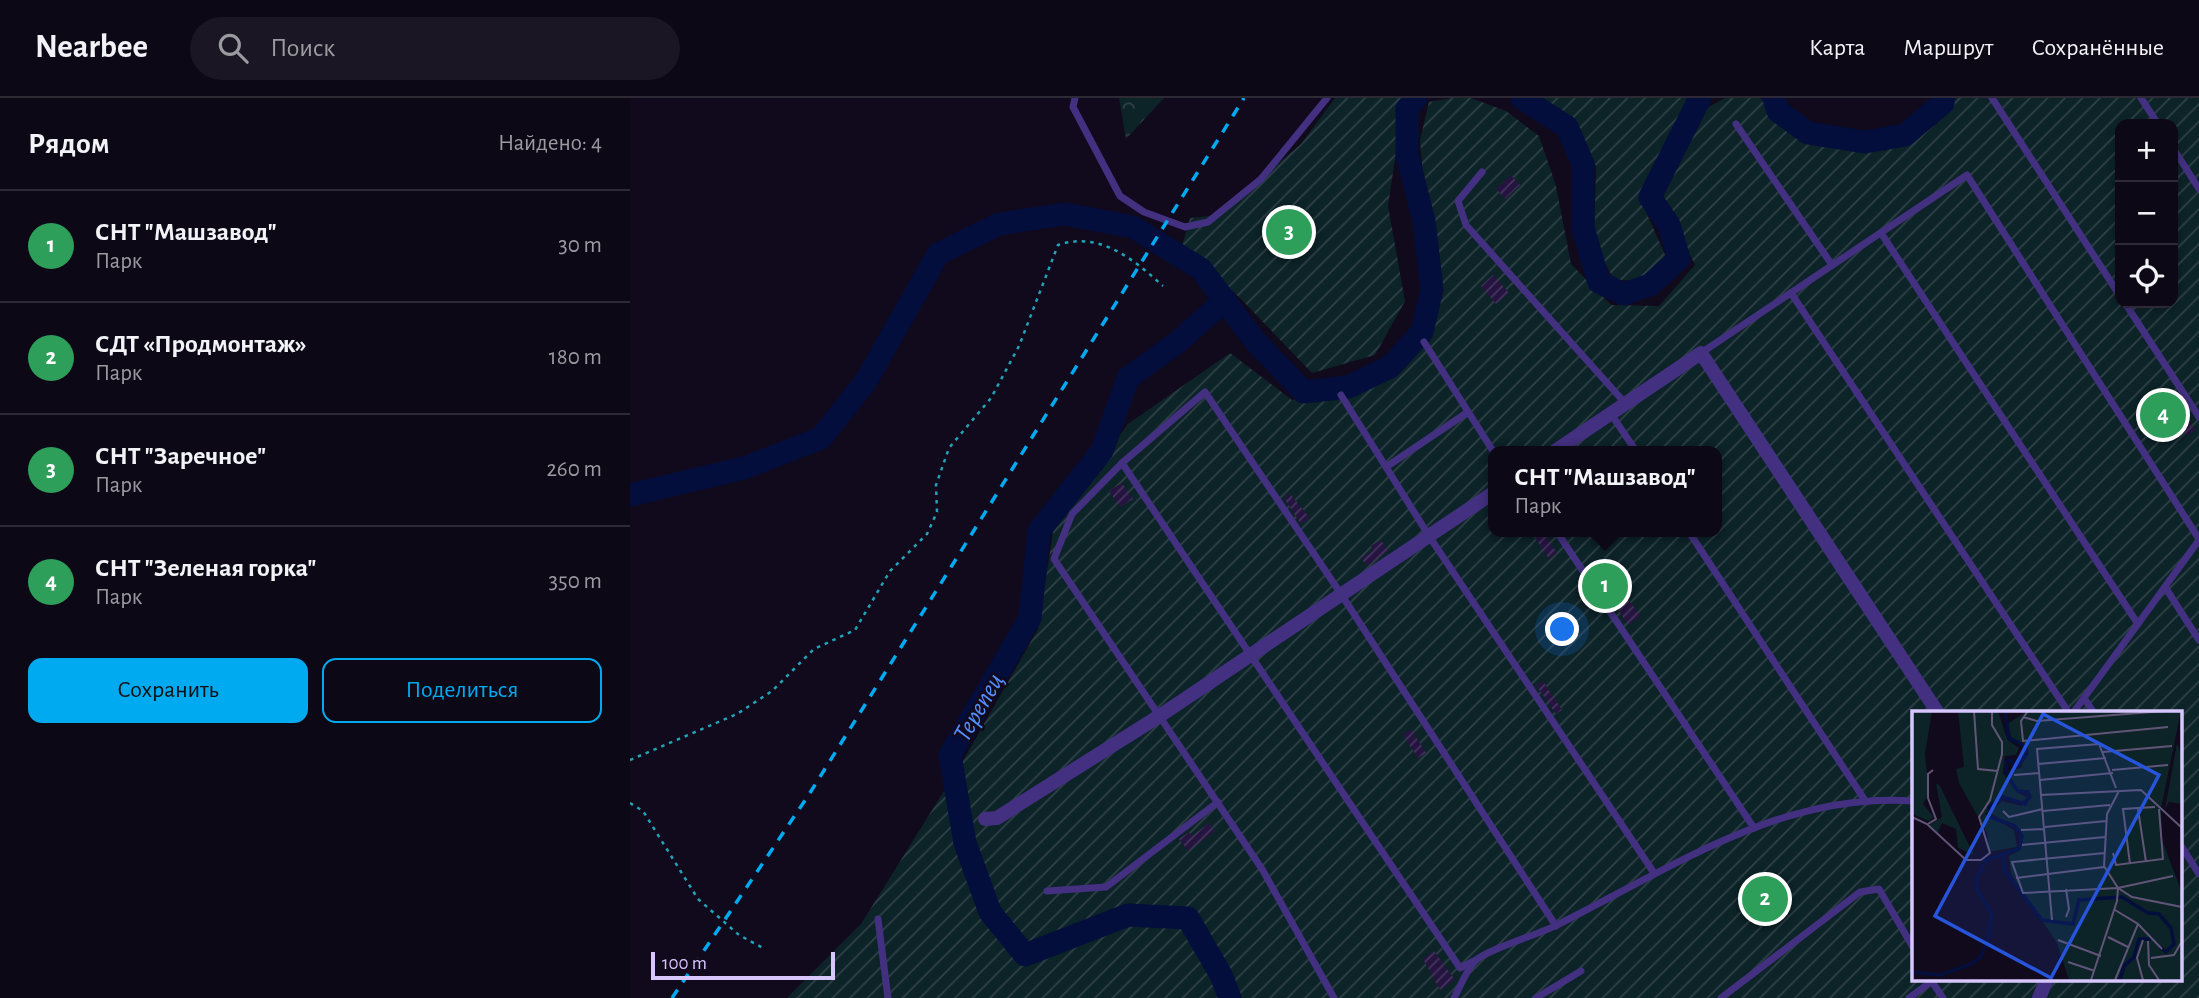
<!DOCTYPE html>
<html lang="ru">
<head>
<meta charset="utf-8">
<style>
	body { margin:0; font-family:"Alegreya Sans",sans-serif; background:#1b1623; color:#f1f3f6 }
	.controls { position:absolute; right:21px; top:21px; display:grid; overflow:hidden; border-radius:14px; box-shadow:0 4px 10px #0003 }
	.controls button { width:63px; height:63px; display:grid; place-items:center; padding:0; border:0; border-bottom:2px solid #2d2935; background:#0d0816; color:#f1f3f6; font:35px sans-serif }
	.scale { position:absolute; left:21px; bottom:18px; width:184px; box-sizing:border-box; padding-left:7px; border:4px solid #d8c6ff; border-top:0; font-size:19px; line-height:24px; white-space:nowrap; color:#d8c6ff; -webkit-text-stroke:5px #110a1d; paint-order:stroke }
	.you { position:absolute; left:933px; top:532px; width:24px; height:24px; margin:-18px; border:5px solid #fff; border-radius:50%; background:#1a73e8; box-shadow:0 0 0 10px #1a73e833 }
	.badge { display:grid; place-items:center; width:46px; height:46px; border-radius:50%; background:#00aaf1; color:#fff; font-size:23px; font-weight:700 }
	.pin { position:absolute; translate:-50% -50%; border:4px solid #fff; box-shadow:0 2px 7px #0006 }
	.popup { position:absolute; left:858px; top:348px; width:234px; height:91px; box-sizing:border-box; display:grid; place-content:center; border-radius:14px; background:#0d0816; filter:drop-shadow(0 2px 5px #0005); font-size:23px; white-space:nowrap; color:#9a9aa1 }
	.popup b { font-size:26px; color:#f1f3f6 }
	.popup::after { content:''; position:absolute; left:50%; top:100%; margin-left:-14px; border:14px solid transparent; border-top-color:#0d0816 }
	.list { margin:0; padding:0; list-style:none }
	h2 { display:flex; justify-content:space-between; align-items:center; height:91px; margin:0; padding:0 28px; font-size:30px }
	h2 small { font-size:23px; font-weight:400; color:#9a9aa1 }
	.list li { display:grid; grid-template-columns:46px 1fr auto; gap:21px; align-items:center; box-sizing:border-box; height:112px; padding:0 28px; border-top:2px solid #2d2935 }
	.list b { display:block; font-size:26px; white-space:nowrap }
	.list p { margin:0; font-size:23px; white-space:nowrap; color:#9a9aa1 }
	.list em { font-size:23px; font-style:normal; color:#9a9aa1 }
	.actions { display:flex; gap:14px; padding:21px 28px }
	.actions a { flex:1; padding:16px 0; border:2px solid #00aaf1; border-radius:14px; text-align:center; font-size:24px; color:#00aaf1 }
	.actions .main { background:#00aaf1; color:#111 }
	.icon { flex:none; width:38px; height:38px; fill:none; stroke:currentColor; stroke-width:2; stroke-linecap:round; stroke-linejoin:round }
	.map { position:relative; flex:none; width:1569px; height:900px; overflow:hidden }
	header { display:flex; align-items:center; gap:42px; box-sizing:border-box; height:98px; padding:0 35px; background:#0d0816; border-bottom:2px solid #2d2935 }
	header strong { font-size:33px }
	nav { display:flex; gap:38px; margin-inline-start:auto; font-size:24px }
	.search { width:490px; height:63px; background:#1b1623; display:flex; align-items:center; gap:18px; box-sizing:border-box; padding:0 24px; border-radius:38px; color:#9a9aa1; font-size:26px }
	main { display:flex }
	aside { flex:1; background:#0d0816 }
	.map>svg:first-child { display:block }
	.forest { fill:url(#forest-crowns) }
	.garden { fill:url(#garden-furrows); fill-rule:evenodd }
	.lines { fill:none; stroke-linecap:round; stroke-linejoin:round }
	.river { stroke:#040e3c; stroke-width:23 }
	.building { fill:url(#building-hatch) }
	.path { stroke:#22a3b7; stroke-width:2.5; stroke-dasharray:3.5 5; stroke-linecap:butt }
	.service { stroke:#433081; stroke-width:7 }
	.minor { stroke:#433081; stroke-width:14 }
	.rail { stroke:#00aaf1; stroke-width:3.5; stroke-dasharray:10 9; stroke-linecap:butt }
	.labels { text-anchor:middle; stroke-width:5; stroke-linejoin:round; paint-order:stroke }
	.water-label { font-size:26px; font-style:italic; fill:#548fff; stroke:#110a1d }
	.inset-river { fill:none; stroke:#040e3c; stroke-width:3.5 }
	.inset-road { fill:none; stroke:#615577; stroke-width:2 }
	.view { fill:#2654da; fill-opacity:0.15; stroke:#2654da; stroke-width:3.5 }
	.inset-edge { fill:none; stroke:#d8c6ff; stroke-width:3.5 }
</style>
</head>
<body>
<header>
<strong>Nearbee</strong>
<div class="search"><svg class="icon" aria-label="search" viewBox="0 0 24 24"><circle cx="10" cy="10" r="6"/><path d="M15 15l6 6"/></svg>Поиск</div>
<nav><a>Карта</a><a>Маршрут</a><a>Сохранённые</a></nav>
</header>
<main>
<aside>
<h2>Рядом<small>Найдено: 4</small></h2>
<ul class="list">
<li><span class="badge" style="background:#2e9e5b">1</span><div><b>СНТ &quot;Машзавод&quot;</b><p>Парк</p></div><em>30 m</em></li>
<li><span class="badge" style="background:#2e9e5b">2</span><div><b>СДТ «Продмонтаж»</b><p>Парк</p></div><em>180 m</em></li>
<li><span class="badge" style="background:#2e9e5b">3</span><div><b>СНТ &quot;Заречное&quot;</b><p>Парк</p></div><em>260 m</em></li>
<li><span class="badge" style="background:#2e9e5b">4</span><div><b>СНТ &quot;Зеленая горка&quot;</b><p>Парк</p></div><em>350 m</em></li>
</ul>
<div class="actions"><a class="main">Сохранить</a><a>Поделиться</a></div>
</aside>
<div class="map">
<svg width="1569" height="900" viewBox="0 0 1569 900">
	<defs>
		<pattern id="forest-crowns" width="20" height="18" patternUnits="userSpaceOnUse" patternTransform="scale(1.75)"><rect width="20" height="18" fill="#0c2328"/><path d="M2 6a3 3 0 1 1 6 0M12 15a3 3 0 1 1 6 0" fill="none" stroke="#2f4148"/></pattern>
		<pattern id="garden-furrows" width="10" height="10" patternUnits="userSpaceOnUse" patternTransform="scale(1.75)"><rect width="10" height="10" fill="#0c2328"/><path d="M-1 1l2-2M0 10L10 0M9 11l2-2" fill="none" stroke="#2f4148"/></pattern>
		<pattern id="building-hatch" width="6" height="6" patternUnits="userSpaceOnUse" patternTransform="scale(1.75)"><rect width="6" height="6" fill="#261440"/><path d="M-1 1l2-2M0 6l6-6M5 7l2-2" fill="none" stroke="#45355d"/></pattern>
	</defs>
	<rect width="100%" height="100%" fill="#110a1d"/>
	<polygon class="forest" points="489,0 534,0 496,41"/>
	<g class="garden">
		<polygon points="705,0 774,0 758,108 775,203 745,257 682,275 610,200 552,148 560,120 588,117 671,46"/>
		<path d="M822 0H841L876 13 909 38 926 88 941 166 981 207 1029 208 1065 167 1033 101 1039 74 1068 15 1095 0H1130L1171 42 1246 48 1307 26 1312 0H1569V900H157L231 826 334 661 408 531 424 428 498 326 600 255 662 302 714 294 763 277 789 249 808 189 796 115 790 42 799 4ZM1490 26H1543V205H1490ZM863 353H1087V434H863ZM1284 615H1550V881H1284Z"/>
		<polygon points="908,0 1059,0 1009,98 1037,161 1015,183 984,182 964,145 966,68 943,25"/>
	</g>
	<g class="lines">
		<g class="river">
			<polyline points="892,0 937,29 953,66 953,130 969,184 994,196 1020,187 1049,161 1039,127 1020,99 1070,0"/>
			<polyline points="1144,0 1148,13 1178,35 1235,44 1275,37 1313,5 1314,0"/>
			<polyline points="595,202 548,244 498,280 472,353 409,433 400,520 320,657 335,745 360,814 395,857 498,817 558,820 591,877 600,900"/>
			<polyline points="0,397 114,370 191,340 236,283 308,156 369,126 435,116 503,129 571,171 626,244 674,294 718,289 760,269 792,234 802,191 794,123 777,56 777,11 786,0"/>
		</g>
	</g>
	<g class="building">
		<polygon points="881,77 890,87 875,101 866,91"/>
		<polygon points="863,177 879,195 866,206 851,188"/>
		<polygon points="1547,303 1565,332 1557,338 1538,309"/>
		<polygon points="492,385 503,401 490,409 479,393"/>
		<polygon points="660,396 680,420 671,426 654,400"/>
		<polygon points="901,434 913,434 927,455 919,461"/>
		<polygon points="751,442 758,453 737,468 731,460 744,452 741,448"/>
		<polygon points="991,493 1011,518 998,527 981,500"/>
		<polygon points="913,583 932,612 926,616 906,587"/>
		<polygon points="781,631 796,655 788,660 773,637"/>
		<polygon points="579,725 585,733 558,753 549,741 559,734 562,738"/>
		<polygon points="804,853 825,882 810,892 793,861"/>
	</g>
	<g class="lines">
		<g class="path">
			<path d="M0 662 107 616 142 593 184 551 225 532 260 473 297 436 307 414 306 387 319 350 361 300 389 248 428 147C470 133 503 161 533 188"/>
			<polyline points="0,705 13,713 68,801 109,837 133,850"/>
		</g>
		<g class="service">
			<polyline points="445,0 443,9 490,98 514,114 555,129 578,124 631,81 697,0"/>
			<polyline points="1362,0 1490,198"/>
			<polyline points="1511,0 1528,26"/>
			<polyline points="1106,26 1202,167"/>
			<polyline points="1543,50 1569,91"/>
			<polyline points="852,74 828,103 836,127 995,305"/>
			<polyline points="1251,135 1508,526"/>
			<polyline points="1161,195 1439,615"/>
			<polyline points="1495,205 1569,319"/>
			<polyline points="794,244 863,353"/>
			<polyline points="1071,255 1337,77 1569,441"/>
			<polyline points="711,297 799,438 1024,775"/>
			<polyline points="981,316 1006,353"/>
			<polyline points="492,365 830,870 846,862"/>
			<polyline points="756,369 838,314"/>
			<polyline points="927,434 1124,730"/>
			<polyline points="1059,434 1236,704"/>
			<polyline points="1535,489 1569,542"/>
			<polyline points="1454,600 1464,615"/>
			<polyline points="1443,615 1569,442"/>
			<polyline points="1550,746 1569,776"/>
			<polyline points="417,793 476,789 588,704"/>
			<polyline points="248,821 258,900"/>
			<polyline points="1300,881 1313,900"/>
			<polyline points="704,900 632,771 424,461 442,416 492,365 575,294 711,496 926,828"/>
			<path d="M824 900C830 889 836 873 845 863 855 852 910 836 927 827 1040 771 1152 693 1284 703"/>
			<polyline points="906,900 951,873"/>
			<polyline points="1091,900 1230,794 1249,791 1284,851"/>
			<polyline points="1279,900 1302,883"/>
		</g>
		<g class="minor">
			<polyline points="925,353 1071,255 1308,615"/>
			<polyline points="355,721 367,720 531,617 863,395"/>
			<polyline points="1409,900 1417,881"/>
		</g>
		<polyline class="rail" points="42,900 178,698 614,0"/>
	</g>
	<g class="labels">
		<g class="water-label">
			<text transform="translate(348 609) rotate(-60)" y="9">Терепец</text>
		</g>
	</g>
	<g transform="translate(1282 613)">
		<rect width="270" height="270" fill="#110a1d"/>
		<path d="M0 0H20L13 43 17 81 11 93 22 106 17 110 0 103ZM265 32 269 43V93L257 91 253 98ZM24 72 28 75 62 144 46 137 44 118 30 112 25 122 18 114 30 106Z" fill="#0c2328"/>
		<path d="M46 0H86L95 28 107 37 104 44 93 45 91 62 105 81 116 87 108 91 91 85 73 103 102 119 105 136 77 141 75 122 47 72 44 58 52 56ZM115 0H269L249 97 250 129 269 179V269H157L145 232 99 163 97 145 107 140 109 120 78 102 90 90 109 95 120 87 117 79H107L98 68V60L109 57 116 39 99 26 94 14Z" fill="#0c2328"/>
		<path class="inset-river" d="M90 142 93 160 130 209 161 213 167 189 210 186 236 202 247 203 259 217 262 233 254 241 248 236M0 261 28 264 57 254 68 247 75 231 80 204 64 176 65 166 74 149 107 138 110 125 103 115 78 106 77 96 91 86 113 93 117 86 116 81 106 80 95 65 94 50 99 49 103 58 115 43 114 36 97 27 93 0M208 269 212 255 222 246 227 228H239"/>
		<path class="inset-road" d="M62 0 66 58 86 60M116 0 109 10 111 30 256 16M111 6 125 10 253 0M191 41 260 35M126 53 194 47M200 59 256 54M102 64 127 62M128 69 201 62M129 84 125 38 187 33 204 77M226 98 234 151M91 100 97 106 131 98M131 100 198 94M0 106 15 113 54 149H69L78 142 67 106 78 89 90 43V31L80 14V0M16 113 24 108 16 87V63L21 59M133 116 194 110M109 119 132 118M110 134 193 126M193 142 100 151 111 182 206 177 220 186 270 196M201 142 204 154 251 148 247 98M218 153 211 98 243 96M104 167 192 156M206 177 261 165M203 199 226 213 203 269M154 206 157 198 154 178M140 209 129 84 229 79 270 117M226 213 250 238M196 226 216 236M146 229 189 245M236 230 237 254 247 269M239 247 262 244 270 230M156 251 183 260M179 269 205 190 206 177 192 155 195 103 207 80M231 269 225 247 231 229"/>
		<path class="view" d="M131 3 247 64 139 267 23 205Z"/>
		<rect width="270" height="270" class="inset-edge"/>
	</g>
</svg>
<div class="controls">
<button>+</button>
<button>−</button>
<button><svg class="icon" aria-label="locate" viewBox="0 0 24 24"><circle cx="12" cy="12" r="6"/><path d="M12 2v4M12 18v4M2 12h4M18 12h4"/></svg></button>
</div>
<div class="scale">100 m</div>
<div class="you"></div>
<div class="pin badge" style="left:975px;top:488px;background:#2e9e5b">1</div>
<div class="popup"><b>СНТ &quot;Машзавод&quot;</b>Парк</div>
<div class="pin badge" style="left:1135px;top:801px;background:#2e9e5b">2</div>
<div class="pin badge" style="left:659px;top:134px;background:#2e9e5b">3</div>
<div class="pin badge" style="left:1533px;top:317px;background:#2e9e5b">4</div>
</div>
</main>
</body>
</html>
